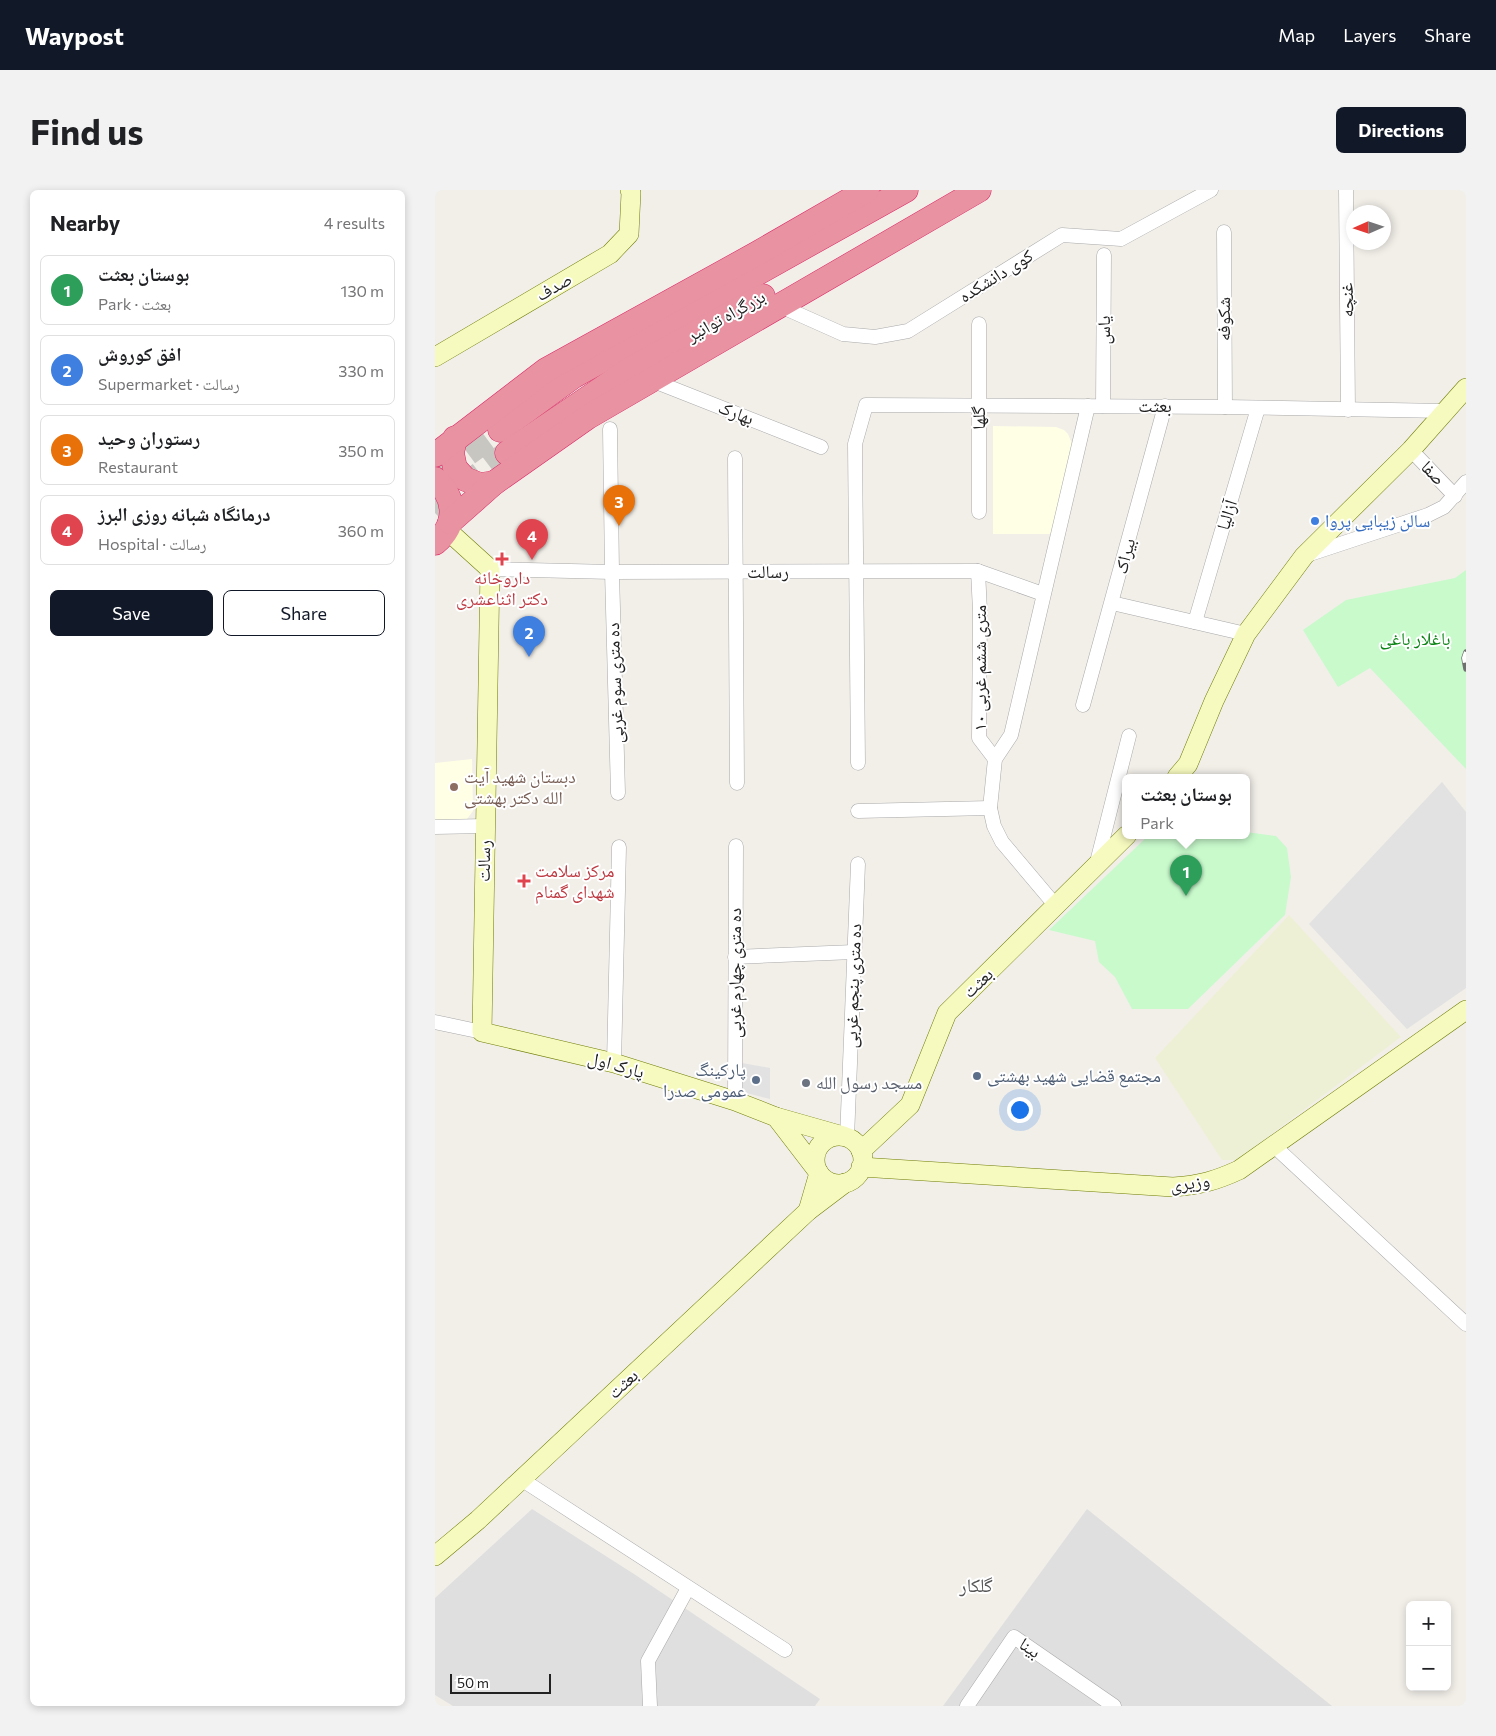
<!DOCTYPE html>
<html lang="en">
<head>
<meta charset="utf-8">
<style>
	body { margin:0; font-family:Commissioner,"Noto Naskh Arabic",sans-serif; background:#f2f2f2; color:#202124 }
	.controls { position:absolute; right:15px; bottom:15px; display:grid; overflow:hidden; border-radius:8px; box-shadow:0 2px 8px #0003 }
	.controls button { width:45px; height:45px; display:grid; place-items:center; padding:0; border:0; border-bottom:1px solid #e0e0e0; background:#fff; color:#202124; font:25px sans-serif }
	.compass { position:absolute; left:911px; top:15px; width:45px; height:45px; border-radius:50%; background:#fff; box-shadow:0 2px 8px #0003; rotate:267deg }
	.scale { position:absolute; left:15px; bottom:12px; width:101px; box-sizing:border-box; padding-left:5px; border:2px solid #222; border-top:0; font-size:14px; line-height:18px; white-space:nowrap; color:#222; -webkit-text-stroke:4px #fff; paint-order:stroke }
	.you { position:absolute; left:584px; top:919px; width:18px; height:18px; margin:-12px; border:4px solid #fff; border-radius:50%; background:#1a73e8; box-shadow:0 0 0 8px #1a73e833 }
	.badge { display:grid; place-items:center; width:32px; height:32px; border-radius:50%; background:#111827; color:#fff; font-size:16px; font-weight:700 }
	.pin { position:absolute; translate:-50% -41px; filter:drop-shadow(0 1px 2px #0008) }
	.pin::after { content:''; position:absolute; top:26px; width:18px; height:15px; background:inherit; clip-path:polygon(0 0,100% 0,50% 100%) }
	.popup { position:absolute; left:687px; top:584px; width:128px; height:65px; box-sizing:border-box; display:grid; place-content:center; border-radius:8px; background:#fff; filter:drop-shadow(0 1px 4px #0005); font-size:16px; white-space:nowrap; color:#757577 }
	.popup b { font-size:19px; color:#202124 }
	.popup::after { content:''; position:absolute; left:50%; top:100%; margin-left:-10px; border:10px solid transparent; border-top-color:#fff }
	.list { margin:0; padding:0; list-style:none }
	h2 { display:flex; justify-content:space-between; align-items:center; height:65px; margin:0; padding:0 20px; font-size:21px }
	h2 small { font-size:16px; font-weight:400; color:#757577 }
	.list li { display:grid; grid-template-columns:32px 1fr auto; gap:15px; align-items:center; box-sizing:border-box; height:70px; margin:0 10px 10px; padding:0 10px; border:1px solid #e0e0e0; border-radius:8px }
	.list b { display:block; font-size:19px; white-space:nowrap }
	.list p { margin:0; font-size:16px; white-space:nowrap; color:#757577 }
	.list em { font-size:16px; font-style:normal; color:#757577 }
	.actions { display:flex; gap:10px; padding:15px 20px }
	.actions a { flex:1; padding:11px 0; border:1px solid #111827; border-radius:8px; text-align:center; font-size:18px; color:#111827 }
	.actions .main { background:#111827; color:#fff }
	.map { position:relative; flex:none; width:1031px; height:1516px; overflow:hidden; border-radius:8px }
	header { display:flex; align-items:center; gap:30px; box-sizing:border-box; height:70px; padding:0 25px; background:#111827; color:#fff }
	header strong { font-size:24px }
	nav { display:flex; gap:28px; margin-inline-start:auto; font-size:18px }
	.intro { display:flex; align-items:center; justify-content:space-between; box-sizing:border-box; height:120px; padding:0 30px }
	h1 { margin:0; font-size:35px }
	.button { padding:12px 22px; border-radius:8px; background:#111827; color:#fff; font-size:18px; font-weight:700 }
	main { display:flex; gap:30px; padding:0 30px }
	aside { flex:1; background:#fff; border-radius:8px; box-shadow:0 2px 8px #0003 }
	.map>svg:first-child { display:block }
	.residential { fill:#e0dfdf }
	.education { fill:#ffffe5 }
	.farmland { fill:#eef0d5 }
	.park { fill:#c8facc }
	.parking { fill:#e2e2e2 }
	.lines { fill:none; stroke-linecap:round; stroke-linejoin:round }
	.highway-tunnel { stroke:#c8c6c1; stroke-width:24; stroke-dasharray:24 12; stroke-linecap:butt }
	.street-casing { stroke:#a9a9a9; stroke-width:15 }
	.secondary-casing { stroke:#707d05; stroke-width:20 }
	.highway-casing { stroke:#dc2a67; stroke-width:25 }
	.street { stroke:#fff; stroke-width:14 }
	.secondary { stroke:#f7fabf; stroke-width:19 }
	.highway { stroke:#e892a2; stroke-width:24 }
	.rail-casing { stroke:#707070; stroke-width:5.5 }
	.rail { stroke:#fff; stroke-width:4; stroke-dasharray:11; stroke-linecap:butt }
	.shop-dot { fill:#3f7fe0; stroke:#fff; stroke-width:2 }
	.health-dot { fill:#e0444e; stroke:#fff; stroke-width:2 }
	.education-dot { fill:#8d6e63; stroke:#fff; stroke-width:2 }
	.service-dot { fill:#5c6f8a; stroke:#fff; stroke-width:2 }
	.worship-dot { fill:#6b7280; stroke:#fff; stroke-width:2 }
	.labels { text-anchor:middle; stroke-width:4; stroke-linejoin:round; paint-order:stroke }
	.street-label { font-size:18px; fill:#222; stroke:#fff }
	.shop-label { font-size:18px; fill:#366cbe; stroke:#fff; text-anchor:start }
	.health-label { font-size:18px; fill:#be3a42; stroke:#fff }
	.park-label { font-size:18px; fill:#0c8416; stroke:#fff }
	.education-label { font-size:18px; fill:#785e54; stroke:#fff; text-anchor:start }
	.service-label { font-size:18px; fill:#4e5e75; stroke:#fff; text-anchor:end }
	.worship-label { font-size:18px; fill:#5b616d; stroke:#fff; text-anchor:start }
	.neighbourhood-label { font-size:19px; fill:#555; stroke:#fff }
</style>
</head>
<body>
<header>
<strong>Waypost</strong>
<nav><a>Map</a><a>Layers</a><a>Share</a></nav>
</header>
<div class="intro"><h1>Find us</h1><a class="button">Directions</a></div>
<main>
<aside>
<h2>Nearby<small>4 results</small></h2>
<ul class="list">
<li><span class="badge" style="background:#2e9e5b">1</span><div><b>بوستان بعثت</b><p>Park · بعثت</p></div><em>130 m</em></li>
<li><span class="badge" style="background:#3f7fe0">2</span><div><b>افق کوروش</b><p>Supermarket · رسالت</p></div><em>330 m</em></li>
<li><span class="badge" style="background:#e8710a">3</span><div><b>رستوران وحید</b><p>Restaurant</p></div><em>350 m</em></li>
<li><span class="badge" style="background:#e0444e">4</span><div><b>درمانگاه شبانه روزی البرز</b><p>Hospital · رسالت</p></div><em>360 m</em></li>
</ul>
<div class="actions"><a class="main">Save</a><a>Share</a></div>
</aside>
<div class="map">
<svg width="1031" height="1516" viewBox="0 0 1031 1516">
	<rect width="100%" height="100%" fill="#f2efe9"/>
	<g class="residential">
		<polygon points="97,1319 199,1384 385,1509 380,1516 18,1516 0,1505 0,1408"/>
		<polygon points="652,1319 897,1516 508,1516"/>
	</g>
	<g class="education">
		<polygon points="558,236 621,237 629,240 633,244 637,254 616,344 558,344"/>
		<polygon points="37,569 38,621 32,629 0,631 0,573"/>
	</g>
	<polygon class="farmland" points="854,725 966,847 802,970 787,970 720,868"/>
	<g class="park">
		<polygon points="1031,380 1031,579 935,478 903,497 868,440 911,410 1020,388"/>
		<polygon points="811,642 841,646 852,658 856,687 850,725 753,819 697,819 680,787 664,772 660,751 614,740 714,645 811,645"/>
	</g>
	<g class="parking">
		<polygon points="1007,592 1031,622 1031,798 972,839 874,734"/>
		<polygon points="307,873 335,878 335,909 308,902"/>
	</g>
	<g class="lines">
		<g class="highway-tunnel">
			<polyline points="4,285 65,240"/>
			<polyline points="0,323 22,301 72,263"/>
		</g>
		<g class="street-casing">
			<g id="street">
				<polyline points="911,0 913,220"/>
				<polyline points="789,42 790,217"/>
				<polyline points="343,115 408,144 440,147 473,141 627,45 686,49 776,0"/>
				<polyline points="216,190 386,257"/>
				<polyline points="668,216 669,65"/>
				<polyline points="175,239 177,382 183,603"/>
				<polyline points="976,260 1020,306"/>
				<polyline points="300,268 302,593"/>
				<polyline points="544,322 544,134"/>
				<polyline points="872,365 993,325 1009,317 1031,292"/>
				<polyline points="55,379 177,382 543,381 608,404"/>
				<polyline points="543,381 545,421 544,548 560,569"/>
				<polyline points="677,413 811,444"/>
				<polyline points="760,432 823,218"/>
				<polyline points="648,515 730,216"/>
				<polyline points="423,573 420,254 431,215 790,217 1010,221"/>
				<polyline points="423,621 555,618"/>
				<polyline points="0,637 50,636"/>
				<polyline points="661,676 694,546"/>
				<polyline points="621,716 567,652 559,636 555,618 560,569 576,545 653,216"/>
				<polyline points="300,767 419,762"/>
				<polyline points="0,832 47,842"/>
				<polyline points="179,873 184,657"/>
				<polyline points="300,911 301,656"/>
				<polyline points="412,948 423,674"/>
				<polyline points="838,955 1031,1134"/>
				<polyline points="86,1289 350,1460"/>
				<polyline points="215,1516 213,1471 253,1398"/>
				<polyline points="532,1516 579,1447 679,1516"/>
			</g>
		</g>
		<g class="secondary-casing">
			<g id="secondary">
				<polyline points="0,167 175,64 194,44 196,3 195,0"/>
				<polyline points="12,340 55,379 47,842 179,873 300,911 341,927 408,946"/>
				<polyline points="742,587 753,574 779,511 811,444 869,366 976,260 1031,198"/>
				<polyline points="341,927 384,983 373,1021"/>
				<circle cx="404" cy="970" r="24"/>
				<polyline points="426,961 475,915 512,823 692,645"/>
				<path d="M426 977 738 997C765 995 780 991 804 980L1031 820"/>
				<polyline points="0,1366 43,1330 373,1021 410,993"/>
			</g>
		</g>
		<g class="highway-casing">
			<g id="highway">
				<polyline points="65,240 139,186 471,0"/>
				<polyline points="20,248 17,263 20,278 30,289 45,295 59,293"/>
				<polyline points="72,263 197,178 328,106"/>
				<polyline points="0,265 111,180 321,64 432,0"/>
				<path d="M0 289C21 308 23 334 0 353"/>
				<polyline points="15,332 59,293 153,227 544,0"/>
			</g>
		</g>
		<use href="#street" class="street"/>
		<use href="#secondary" class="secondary"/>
		<use href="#highway" class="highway"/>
		<g class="rail-casing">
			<polyline id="rail" points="1031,462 1029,468 1031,479"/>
		</g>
		<use href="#rail" class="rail"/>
	</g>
	<circle class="shop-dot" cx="880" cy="331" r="5"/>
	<g class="health-dot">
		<path d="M64.5 361.5h5v5h5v5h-5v5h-5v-5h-5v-5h5z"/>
		<path d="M86.5 683.5h5v5h5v5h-5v5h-5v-5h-5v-5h5z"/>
	</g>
	<circle class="education-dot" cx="19" cy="597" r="5"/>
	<g class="service-dot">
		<circle cx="542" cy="886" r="5"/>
		<circle cx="321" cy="890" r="5"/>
	</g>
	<circle class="worship-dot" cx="371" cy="893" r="5"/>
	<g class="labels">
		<g class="street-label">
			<text transform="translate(561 86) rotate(-32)" y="6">کوی دانشکده</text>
			<text transform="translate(119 97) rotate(-30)" y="6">صدف</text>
			<text transform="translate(912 110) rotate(-91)" y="6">غنچه</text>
			<text transform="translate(291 126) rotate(-29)" y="6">بزرگراه توانیر</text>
			<text transform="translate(789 129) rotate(-90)" y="6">شکوفه</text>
			<text transform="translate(669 140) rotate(-90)" y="6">یاس</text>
			<text x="720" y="222">بعثت</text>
			<text transform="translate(301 223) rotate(21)" y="6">بهارک</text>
			<text transform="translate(544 228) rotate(-90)" y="6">گلها</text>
			<text transform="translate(998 283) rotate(46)" y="6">صفا</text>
			<text transform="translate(792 325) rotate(-73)" y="6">آزالیا</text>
			<text transform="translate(690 366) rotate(-75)" y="6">بیراک</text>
			<text x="333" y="388">رسالت</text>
			<text transform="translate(545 478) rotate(-90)" y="6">۱۰ متری ششم غربی</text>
			<text transform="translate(180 493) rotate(-92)" y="6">ده متری سوم غربی</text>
			<text transform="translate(49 671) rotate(-89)" y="6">رسالت</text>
			<text transform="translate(300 783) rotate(-90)" y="6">ده متری چهارم غربی</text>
			<text transform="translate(543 793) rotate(-44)" y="6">بعثت</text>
			<text transform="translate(418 796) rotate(-88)" y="6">ده متری پنجم غربی</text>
			<text transform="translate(181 875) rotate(15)" y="6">پارک اول</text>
			<text transform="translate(755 993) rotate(-7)" y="6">وزیری</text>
			<text transform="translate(188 1194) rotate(-43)" y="6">بعثت</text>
			<text transform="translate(595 1458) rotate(34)" y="6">بینا</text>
		</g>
		<g class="shop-label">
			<text x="890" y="337">سالن زيبايى پروا</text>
		</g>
		<g class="health-label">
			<text x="67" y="394">داروخانه<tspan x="67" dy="21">دکتر اثناعشری</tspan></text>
			<text x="100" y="687" text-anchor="start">مرکز سلامت<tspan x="100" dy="21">شهدای گمنام</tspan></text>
		</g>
		<g class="park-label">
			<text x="980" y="455">باغلار باغی</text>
		</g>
		<g class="education-label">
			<text x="29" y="593">دبستان شهید آیت<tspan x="29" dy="21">الله دکتر بهشتی</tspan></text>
		</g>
		<g class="service-label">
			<text x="311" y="886">پارکینگ<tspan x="311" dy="21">عمومی صدرا</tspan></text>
			<text x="552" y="892" text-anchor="start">مجتمع قضایی شهید بهشتی</text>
		</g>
		<g class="worship-label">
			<text x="381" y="899">مسجد رسول الله</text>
		</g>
		<g class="neighbourhood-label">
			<text x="541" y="1402">گلکار</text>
		</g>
	</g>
</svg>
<div class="controls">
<button>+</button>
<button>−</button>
</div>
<svg class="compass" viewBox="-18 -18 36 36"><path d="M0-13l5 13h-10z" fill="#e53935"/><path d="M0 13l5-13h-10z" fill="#757577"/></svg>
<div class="scale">50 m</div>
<div class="you"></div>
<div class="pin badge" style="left:751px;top:706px;background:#2e9e5b">1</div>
<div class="popup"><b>بوستان بعثت</b>Park</div>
<div class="pin badge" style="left:94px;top:467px;background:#3f7fe0">2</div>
<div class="pin badge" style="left:184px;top:336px;background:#e8710a">3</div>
<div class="pin badge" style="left:97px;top:370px;background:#e0444e">4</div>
</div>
</main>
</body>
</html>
